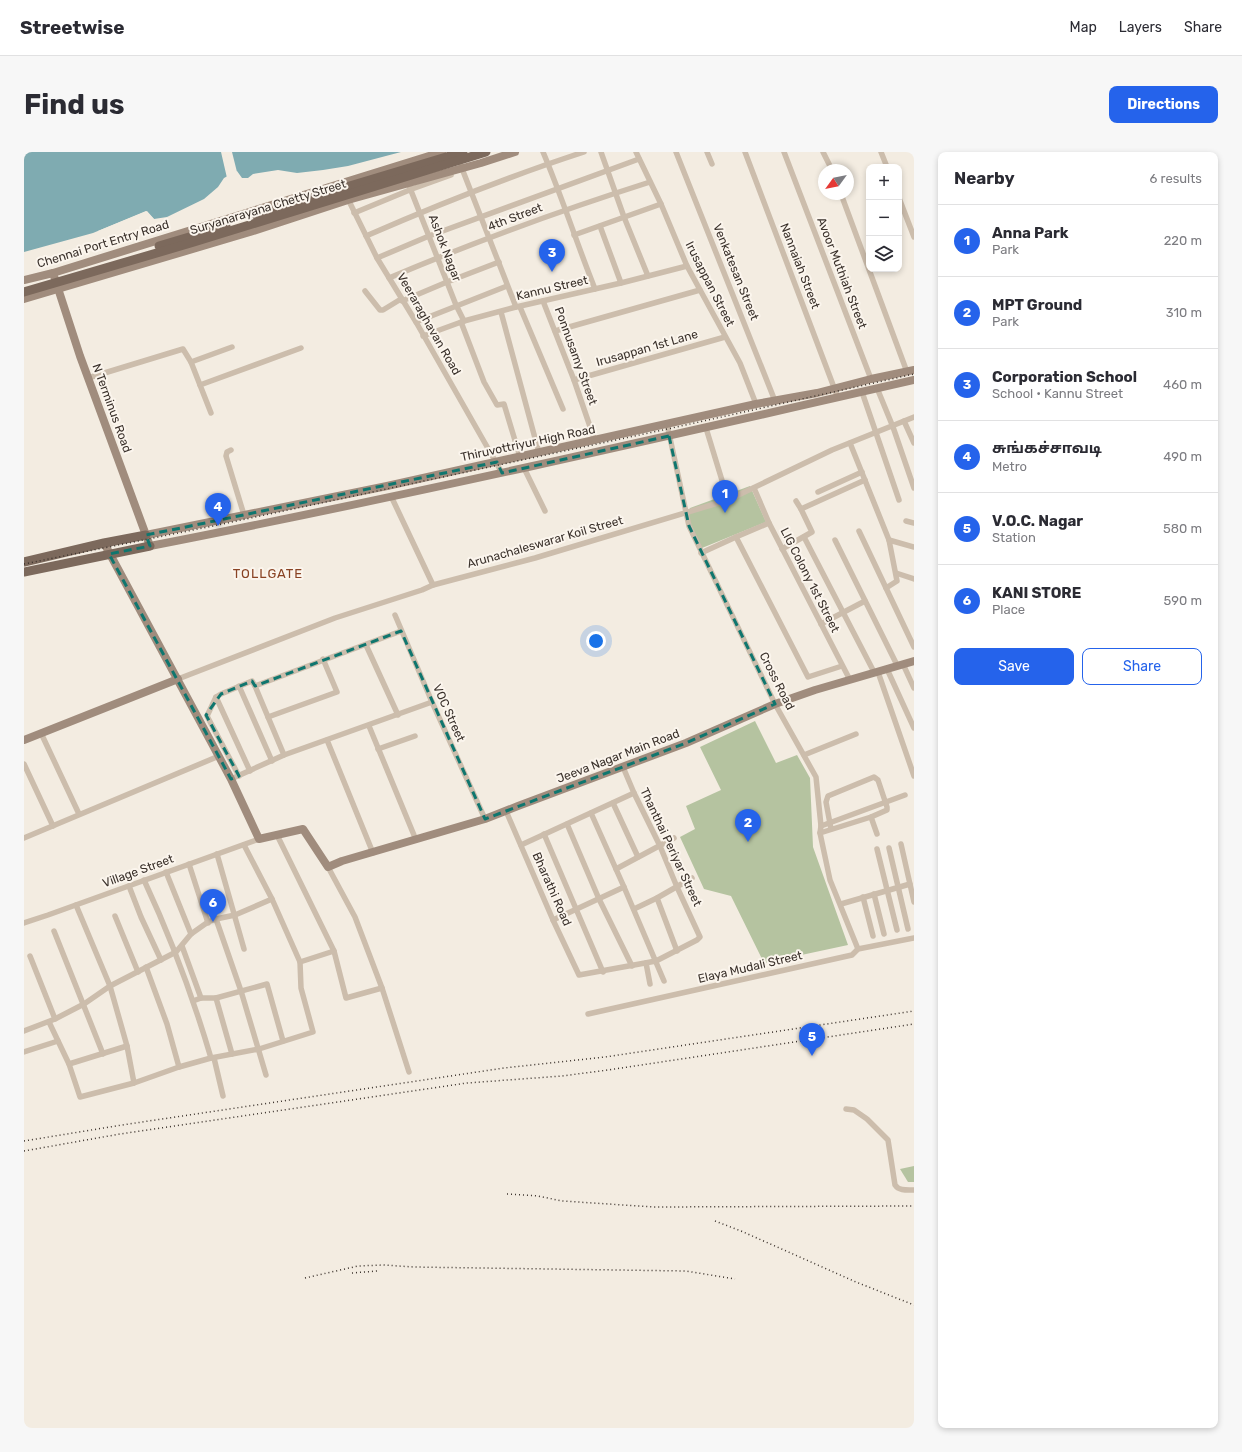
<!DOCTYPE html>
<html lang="en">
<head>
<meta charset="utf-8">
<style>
	body { margin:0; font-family:Rubik,"Noto Sans Tamil",sans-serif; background:#f7f7f7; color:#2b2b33 }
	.controls { position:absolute; right:12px; top:12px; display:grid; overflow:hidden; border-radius:8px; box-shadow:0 2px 6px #0003 }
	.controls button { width:36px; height:36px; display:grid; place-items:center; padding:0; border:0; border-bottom:1px solid #e1e1e2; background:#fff; color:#2b2b33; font:20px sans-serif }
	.compass { position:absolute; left:794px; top:12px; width:36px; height:36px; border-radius:50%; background:#fff; box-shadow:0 2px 6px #0003; rotate:237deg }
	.you { position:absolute; left:572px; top:489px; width:14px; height:14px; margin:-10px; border:3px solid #fff; border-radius:50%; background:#1a73e8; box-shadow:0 0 0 6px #1a73e833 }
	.badge { display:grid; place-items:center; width:26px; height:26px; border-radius:50%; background:#2563eb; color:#fff; font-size:13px; font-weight:700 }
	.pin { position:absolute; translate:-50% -33px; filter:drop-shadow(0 1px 2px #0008) }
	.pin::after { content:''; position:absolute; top:21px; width:14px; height:12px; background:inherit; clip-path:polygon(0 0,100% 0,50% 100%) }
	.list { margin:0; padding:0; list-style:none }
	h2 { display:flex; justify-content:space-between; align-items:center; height:52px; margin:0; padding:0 16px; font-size:17px }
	h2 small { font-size:13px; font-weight:400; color:#7c7c81 }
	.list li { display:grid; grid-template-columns:26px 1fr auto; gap:12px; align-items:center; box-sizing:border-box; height:72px; padding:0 16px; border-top:1px solid #e1e1e2 }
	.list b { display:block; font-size:15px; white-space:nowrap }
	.list p { margin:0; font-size:13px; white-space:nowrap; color:#7c7c81 }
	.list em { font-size:13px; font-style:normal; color:#7c7c81 }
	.actions { display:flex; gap:8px; padding:12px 16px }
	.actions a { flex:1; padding:9px 0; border:1px solid #2563eb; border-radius:8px; text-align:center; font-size:14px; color:#2563eb }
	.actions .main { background:#2563eb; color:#fff }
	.icon { flex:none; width:22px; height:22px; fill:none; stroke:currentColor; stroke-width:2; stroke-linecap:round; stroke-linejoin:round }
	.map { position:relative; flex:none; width:890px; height:1276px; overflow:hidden; border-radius:8px }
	header { display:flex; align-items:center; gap:24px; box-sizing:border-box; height:56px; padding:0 20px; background:#fff; border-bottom:1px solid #e1e1e2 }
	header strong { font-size:19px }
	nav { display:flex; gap:22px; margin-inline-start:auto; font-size:14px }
	.intro { display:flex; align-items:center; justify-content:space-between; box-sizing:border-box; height:96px; padding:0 24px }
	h1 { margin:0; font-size:28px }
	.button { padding:10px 18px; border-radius:8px; background:#2563eb; color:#fff; font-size:14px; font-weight:700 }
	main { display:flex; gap:24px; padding:0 24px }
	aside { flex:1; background:#fff; border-radius:8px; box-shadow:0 2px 6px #0003 }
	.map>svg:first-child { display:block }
	.green { fill:#b5c3a0 }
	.water { fill:#7fabb1 }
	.pier { fill:#f3ece1 }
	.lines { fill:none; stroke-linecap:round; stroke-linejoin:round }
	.street { stroke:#ccbdac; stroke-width:5.5 }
	.secondary { stroke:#a08c7d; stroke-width:8 }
	.primary { stroke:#7c695c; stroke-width:9 }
	.rail { stroke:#3a312b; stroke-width:1.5; stroke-dasharray:1 3; stroke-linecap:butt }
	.marked { fill:none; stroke:#0f766e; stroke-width:3; stroke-dasharray:8 5; stroke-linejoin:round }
	.labels { text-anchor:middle; stroke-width:4; stroke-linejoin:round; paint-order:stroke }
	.street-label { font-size:12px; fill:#3a312b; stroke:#fbf5ed }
	.neighbourhood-label { font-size:13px; letter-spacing:1px; fill:#894324; stroke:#fbf5ed }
</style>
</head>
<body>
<header>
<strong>Streetwise</strong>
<nav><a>Map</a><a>Layers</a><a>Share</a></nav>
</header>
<div class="intro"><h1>Find us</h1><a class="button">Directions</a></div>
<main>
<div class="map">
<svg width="890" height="1276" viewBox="0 0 890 1276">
	<rect width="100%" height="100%" fill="#f3ece1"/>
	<g class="green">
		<polygon points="726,334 742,370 678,396 663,367 666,356"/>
		<polygon points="731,569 752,611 773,603 786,626 789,695 824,793 740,811 707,744 680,737 656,685 671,677 662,654 697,638 676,595"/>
		<polygon points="890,1014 890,1030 884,1030 876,1017"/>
	</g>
	<polygon class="water" points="0,0 377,0 324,14 299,18 273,21 254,18 229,22 224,26 218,26 213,19 200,26 194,35 180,47 143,65 130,67 122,59 69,81 0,100"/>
	<g class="pier">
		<polygon points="197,0 208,0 214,24 213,22 203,26"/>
		<polygon points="123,59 130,67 130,69 122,61 74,81 74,79"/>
	</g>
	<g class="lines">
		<g class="street">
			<path d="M519 0C538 45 553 92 571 137"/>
			<polyline points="577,0 600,65 624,124"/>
			<polyline points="612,0 637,52 663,114 716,211 732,252"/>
			<polyline points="652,0 751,249"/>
			<polyline points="683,0 688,12"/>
			<polyline points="721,0 814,246"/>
			<polyline points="760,0 847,227"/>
			<polyline points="799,0 808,18"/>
			<polyline points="857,0 863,15"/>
			<polyline points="437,14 492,155"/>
			<polyline points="384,31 432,153 440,169"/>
			<polyline points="817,42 883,220"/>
			<polyline points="323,45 353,106 392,170 478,321"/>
			<polyline points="875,46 890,85"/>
			<polyline points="330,61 388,37 427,23"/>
			<polyline points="576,74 597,131"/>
			<polyline points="550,83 637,52"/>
			<path d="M342 84C413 53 486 24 560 0"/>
			<polyline points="353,106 405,84 615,7"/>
			<path d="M365 126C450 90 538 58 626 30"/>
			<polyline points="341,139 356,158 359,158 377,147"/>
			<polyline points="378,149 423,130 475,110"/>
			<polyline points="519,149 550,228 571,289"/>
			<polyline points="496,155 539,257"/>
			<polyline points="477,160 515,301"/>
			<polyline points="392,170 483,134"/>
			<polyline points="437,170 460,230 473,253 480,252 496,305"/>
			<polyline points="531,179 676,138"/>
			<polyline points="399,184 440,169 492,155 597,131 663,114"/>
			<polyline points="167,210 176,233"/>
			<polyline points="64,226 159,197 167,210 208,195"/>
			<polyline points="550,228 701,185"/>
			<polyline points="853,236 869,275 890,336"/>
			<polyline points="838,240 875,348"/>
			<polyline points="187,261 176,233 277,196"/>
			<polyline points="880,269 890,291"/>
			<polyline points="643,272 665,374 751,552 792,625 797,674 796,681 806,728 834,797"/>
			<polyline points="682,276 704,348"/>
			<polyline points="826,291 865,388 873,429 862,436"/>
			<polyline points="207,298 203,300 202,304 220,363"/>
			<polyline points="500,316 521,359"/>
			<polyline points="730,336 745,371 826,528"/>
			<polyline points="794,340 838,320"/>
			<polyline points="367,344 409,433"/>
			<polyline points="772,349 777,357"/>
			<polyline points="882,369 890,371"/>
			<polyline points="835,379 890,495"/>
			<polyline points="712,385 784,525 818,514"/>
			<polyline points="780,385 850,520"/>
			<polyline points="811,388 873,513"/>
			<polyline points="865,388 890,395"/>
			<polyline points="758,397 788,380 777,357 841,328"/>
			<polyline points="677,401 712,385 745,371"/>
			<polyline points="872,421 890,427"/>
			<polyline points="371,463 408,550 461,667"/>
			<polyline points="797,472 841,449"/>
			<polyline points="342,493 374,563"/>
			<polyline points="879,512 890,536"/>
			<polyline points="863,517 890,576"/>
			<polyline points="854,520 890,624"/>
			<polyline points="154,527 311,466 398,438 409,433 511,406 704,348 808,298 890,265"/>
			<polyline points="215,534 248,609"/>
			<polyline points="192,545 226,619"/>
			<polyline points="244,565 313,540 299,507"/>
			<polyline points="345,574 392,688"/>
			<polyline points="17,581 55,662"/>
			<polyline points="303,588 349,701"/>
			<polyline points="354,597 391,584"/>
			<polyline points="260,603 231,534 377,479"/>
			<polyline points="780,603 832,582"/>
			<polyline points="0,612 29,674"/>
			<polyline points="215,624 183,564 192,545 197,542 228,529 231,534"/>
			<polyline points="207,627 260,603 408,550"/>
			<polyline points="589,651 614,705"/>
			<polyline points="482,659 529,768 555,823 632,809 673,788 676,785 653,735 636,694 610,641 599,615"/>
			<polyline points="567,661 600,735 640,829"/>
			<polyline points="847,665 853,682"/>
			<polyline points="543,672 575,747 608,814"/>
			<polyline points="797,674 881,643"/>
			<polyline points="796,681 847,665 863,658 863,655 854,628 850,625 804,644 802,650 807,677"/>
			<polyline points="520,682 579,820"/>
			<polyline points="253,683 310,799 322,846 358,836"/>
			<polyline points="0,686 195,604"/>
			<polyline points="877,692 890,750"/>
			<polyline points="497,693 610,641"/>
			<polyline points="865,696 884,777"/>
			<polyline points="853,697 873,778"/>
			<polyline points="193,702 220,797"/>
			<polyline points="165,712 184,771"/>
			<polyline points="304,715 331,765 358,836 385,920"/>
			<polyline points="592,717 650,686"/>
			<polyline points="142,720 167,782"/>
			<path d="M120 728C147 786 169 845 187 906"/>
			<polyline points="105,734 117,765 137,808"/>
			<polyline points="850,742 860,782"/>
			<polyline points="839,745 849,784"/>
			<polyline points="633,746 653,799"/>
			<polyline points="817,752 886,732"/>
			<polyline points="52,753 86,834 103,894 110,931"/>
			<polyline points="610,757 633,746 668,726"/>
			<polyline points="91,764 114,820"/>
			<polyline points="192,767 217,839 242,923"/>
			<polyline points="529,768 600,735"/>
			<polyline points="0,771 24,763 235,687"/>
			<polyline points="30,779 79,902"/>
			<polyline points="158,794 177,846"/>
			<polyline points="6,804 31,867"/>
			<polyline points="276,810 310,799"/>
			<polyline points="622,811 626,832"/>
			<polyline points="122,815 143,872 155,915"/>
			<polyline points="192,846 208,902"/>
			<polyline points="169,849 177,846 192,846 243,832 259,889"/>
			<polyline points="564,862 828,803 834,797 890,786"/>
			<polyline points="25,870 45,912 56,945 110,931 155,915 187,906 235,897 289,880 277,836 276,810 248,747 220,693"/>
			<polyline points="0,879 31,867 60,852 86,834 152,800 167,782 184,770 192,767 211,763 248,747"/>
			<polyline points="0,900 34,889"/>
			<polyline points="190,906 199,944"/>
			<polyline points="45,912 103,894"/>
			<path d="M822 957 830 958 843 967 864 988 871 1033C875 1039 883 1038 890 1038"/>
		</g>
		<g class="secondary">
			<path d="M29 121 56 204 126 394C382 344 636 286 890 228"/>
			<polyline points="0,128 29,121 418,0"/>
			<polyline points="0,147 226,80 324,48 457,11 491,0"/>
			<polyline points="122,383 363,334 732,252 793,241 847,227 890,218"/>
			<polyline points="80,391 207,627 235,687 279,677 304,715 318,709 461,667 494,654 662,591 751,552 791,538 890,509"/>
			<polyline points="0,588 154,527"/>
		</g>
		<g class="primary">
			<polyline points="233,64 319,36 439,0"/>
			<polyline points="135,94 202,74"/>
			<polyline points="0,140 170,90 462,0"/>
			<polyline points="0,410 80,391 122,383"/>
			<polyline points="0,420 126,394"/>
		</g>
		<g class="rail">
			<polyline points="0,412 194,373 648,276 890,222"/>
			<polyline points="0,989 98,973 480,916 581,905 890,859"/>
			<polyline points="0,999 96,982 443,931 538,924 584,918 890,872"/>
			<polyline points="483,1042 514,1044 538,1049 631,1055 890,1054"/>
			<polyline points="691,1069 717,1079 832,1130 890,1153"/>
			<polyline points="328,1121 353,1119"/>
			<polyline points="281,1126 334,1114 359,1113 390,1115 662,1119 711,1127"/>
		</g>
	</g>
	<path class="marked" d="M645 284 665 374 751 552 662 591 461 667 377 479 231 534 228 529 197 542 182 563 215 624 207 627 85 402 126 394 122 383 157 376 473 310 478 321Z"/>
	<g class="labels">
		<g class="street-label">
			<text transform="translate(244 55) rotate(-17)" y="4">Suryanarayana Chetty Street</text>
			<text transform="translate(491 65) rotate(-21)" y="4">4th Street</text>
			<text transform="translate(79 92) rotate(-17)" y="4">Chennai Port Entry Road</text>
			<text transform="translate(421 96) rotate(69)" y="4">Ashok Nagar</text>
			<text transform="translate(776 114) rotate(69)" y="4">Nannaiah Street</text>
			<text transform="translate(712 120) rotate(68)" y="4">Venkatesan Street</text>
			<text transform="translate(818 121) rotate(69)" y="4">Avoor Muthiah Street</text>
			<text transform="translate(686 132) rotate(63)" y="4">Irusappan Street</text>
			<text transform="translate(528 136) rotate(-13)" y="4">Kannu Street</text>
			<text transform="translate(405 172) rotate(60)" y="4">Veeraraghavan Road</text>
			<text transform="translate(623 196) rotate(-16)" y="4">Irusappan 1st Lane</text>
			<text transform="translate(552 204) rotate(70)" y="4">Ponnusamy Street</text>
			<text transform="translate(88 256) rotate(70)" y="4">N Terminus Road</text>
			<text transform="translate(504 291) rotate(-12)" y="4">Thiruvottriyur High Road</text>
			<text transform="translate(521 390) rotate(-16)" y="4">Arunachaleswarar Koil Street</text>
			<text transform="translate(786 428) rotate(63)" y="4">LIG Colony 1st Street</text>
			<text transform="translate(753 529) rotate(63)" y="4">Cross Road</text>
			<text transform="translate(425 561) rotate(66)" y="4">VOC Street</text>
			<text transform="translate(594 604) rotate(-21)" y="4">Jeeva Nagar Main Road</text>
			<text transform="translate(647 695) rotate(65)" y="4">Thanthai Periyar Street</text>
			<text transform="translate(114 719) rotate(-20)" y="4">Village Street</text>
			<text transform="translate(528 737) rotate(66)" y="4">Bharathi Road</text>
			<text transform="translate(726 815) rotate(-13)" y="4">Elaya Mudali Street</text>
		</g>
		<g class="neighbourhood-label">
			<text x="244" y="426">TOLLGATE</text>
		</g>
	</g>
</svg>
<div class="controls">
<button>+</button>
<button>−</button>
<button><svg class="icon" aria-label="layers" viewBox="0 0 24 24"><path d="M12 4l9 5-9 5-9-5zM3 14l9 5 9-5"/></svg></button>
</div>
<svg class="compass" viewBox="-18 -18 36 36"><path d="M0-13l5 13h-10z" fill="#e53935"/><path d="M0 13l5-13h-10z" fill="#7c7c81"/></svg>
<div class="you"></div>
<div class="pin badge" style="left:701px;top:361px">1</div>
<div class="pin badge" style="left:724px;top:690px">2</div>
<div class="pin badge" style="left:528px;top:120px">3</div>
<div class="pin badge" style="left:194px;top:374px">4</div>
<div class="pin badge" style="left:788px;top:904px">5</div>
<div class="pin badge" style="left:189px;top:770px">6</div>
</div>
<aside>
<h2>Nearby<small>6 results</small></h2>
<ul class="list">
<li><span class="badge">1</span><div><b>Anna Park</b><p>Park</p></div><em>220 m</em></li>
<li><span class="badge">2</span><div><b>MPT Ground</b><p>Park</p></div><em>310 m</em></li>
<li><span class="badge">3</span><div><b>Corporation School</b><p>School · Kannu Street</p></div><em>460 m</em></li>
<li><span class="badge">4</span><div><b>சுங்கச்சாவடி</b><p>Metro</p></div><em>490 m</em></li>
<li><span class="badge">5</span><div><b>V.O.C. Nagar</b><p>Station</p></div><em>580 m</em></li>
<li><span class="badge">6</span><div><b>KANI STORE</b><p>Place</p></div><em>590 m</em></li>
</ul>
<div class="actions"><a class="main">Save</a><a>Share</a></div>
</aside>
</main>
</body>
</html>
